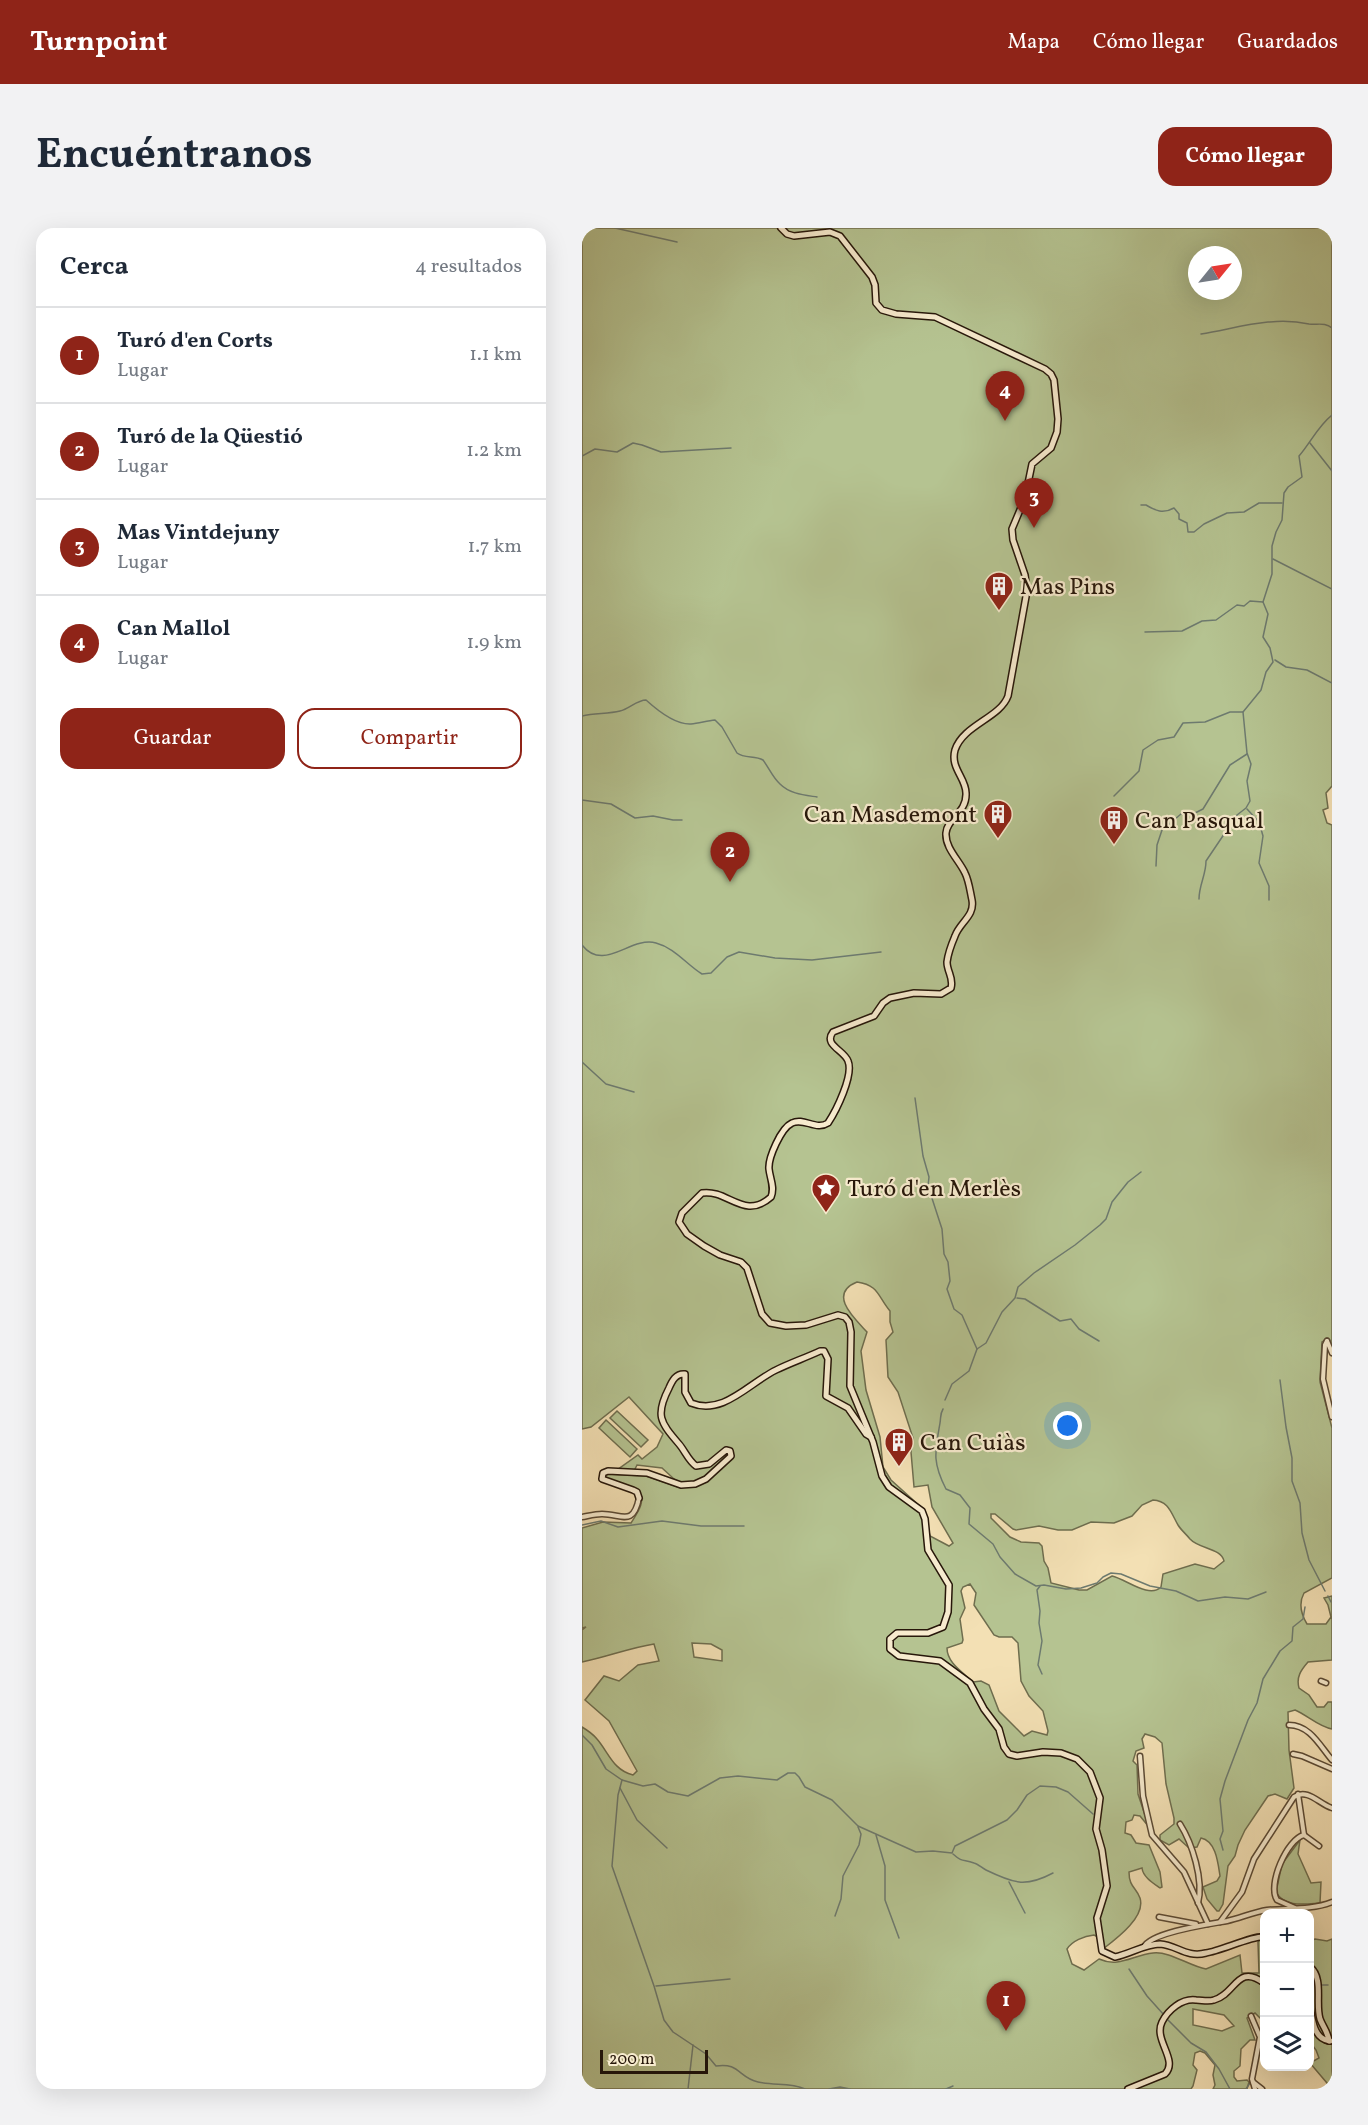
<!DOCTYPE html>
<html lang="es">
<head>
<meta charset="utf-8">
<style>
	body { margin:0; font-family:Vollkorn,serif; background:#f2f2f3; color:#1f2937 }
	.controls { position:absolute; right:18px; bottom:18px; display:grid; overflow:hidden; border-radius:12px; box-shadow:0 6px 24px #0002 }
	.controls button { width:54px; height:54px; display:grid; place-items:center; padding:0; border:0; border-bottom:2px solid #e0e1e3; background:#fff; color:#1f2937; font:30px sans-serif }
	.compass { position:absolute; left:606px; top:18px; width:54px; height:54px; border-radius:50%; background:#fff; box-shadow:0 6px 24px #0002; rotate:60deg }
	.scale { position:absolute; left:18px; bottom:15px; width:108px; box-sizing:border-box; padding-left:6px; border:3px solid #27170a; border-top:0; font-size:16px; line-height:21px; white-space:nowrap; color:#27170a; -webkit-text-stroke:4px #f7ebce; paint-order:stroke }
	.you { position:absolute; left:486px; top:1198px; width:21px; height:21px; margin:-15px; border:4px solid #fff; border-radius:50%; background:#1a73e8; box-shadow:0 0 0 9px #1a73e833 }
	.badge { display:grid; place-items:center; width:39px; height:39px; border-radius:50%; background:#8f2418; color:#fff; font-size:20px; font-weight:700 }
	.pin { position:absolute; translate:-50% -50px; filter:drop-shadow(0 2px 3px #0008) }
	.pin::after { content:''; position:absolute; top:32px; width:21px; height:18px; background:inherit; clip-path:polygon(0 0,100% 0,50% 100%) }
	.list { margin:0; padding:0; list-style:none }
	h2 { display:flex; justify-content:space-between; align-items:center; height:78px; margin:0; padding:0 24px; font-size:26px }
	h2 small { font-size:20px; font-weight:400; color:#747a83 }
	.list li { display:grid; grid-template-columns:39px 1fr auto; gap:18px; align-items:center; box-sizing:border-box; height:96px; padding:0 24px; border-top:2px solid #e0e1e3 }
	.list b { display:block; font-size:22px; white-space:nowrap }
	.list p { margin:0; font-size:20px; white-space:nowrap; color:#747a83 }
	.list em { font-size:20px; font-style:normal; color:#747a83 }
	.actions { display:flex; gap:12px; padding:18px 24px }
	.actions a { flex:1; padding:14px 0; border:2px solid #8f2418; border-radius:18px; text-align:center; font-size:21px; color:#8f2418 }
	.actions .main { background:#8f2418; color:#fff }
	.icon { flex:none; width:33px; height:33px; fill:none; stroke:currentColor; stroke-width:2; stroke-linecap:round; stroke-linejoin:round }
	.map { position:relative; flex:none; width:750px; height:1861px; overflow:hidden; border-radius:18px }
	header { display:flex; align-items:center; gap:36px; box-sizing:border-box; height:84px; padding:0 30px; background:#8f2418; color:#fff }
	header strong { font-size:28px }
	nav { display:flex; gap:33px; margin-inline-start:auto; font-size:21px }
	.intro { display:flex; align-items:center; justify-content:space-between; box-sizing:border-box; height:144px; padding:0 36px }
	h1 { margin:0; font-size:42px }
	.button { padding:15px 27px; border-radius:18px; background:#8f2418; color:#fff; font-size:21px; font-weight:700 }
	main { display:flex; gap:36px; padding:0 36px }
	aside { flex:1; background:#fff; border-radius:18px; box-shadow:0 6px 24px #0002 }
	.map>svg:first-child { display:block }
	.green { fill:#b5c391; stroke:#6e6d4e; stroke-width:1.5; fill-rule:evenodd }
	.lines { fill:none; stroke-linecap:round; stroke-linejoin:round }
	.stream { stroke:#6d7a6f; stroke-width:1.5 }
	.street-casing { stroke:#5a4934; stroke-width:7 }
	.secondary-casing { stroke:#27170a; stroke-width:8 }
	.street { stroke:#f7ebce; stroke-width:4 }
	.secondary { stroke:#f7ebce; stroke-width:5 }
	.labels { text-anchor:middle; stroke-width:4.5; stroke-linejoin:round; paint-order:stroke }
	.poi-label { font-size:24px; fill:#27170a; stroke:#f7ebce; text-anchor:start }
</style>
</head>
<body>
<header>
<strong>Turnpoint</strong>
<nav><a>Mapa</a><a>Cómo llegar</a><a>Guardados</a></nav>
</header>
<div class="intro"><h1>Encuéntranos</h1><a class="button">Cómo llegar</a></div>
<main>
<aside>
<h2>Cerca<small>4 resultados</small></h2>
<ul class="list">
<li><span class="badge">1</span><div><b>Turó d'en Corts</b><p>Lugar</p></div><em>1.1 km</em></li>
<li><span class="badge">2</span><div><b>Turó de la Qüestió</b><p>Lugar</p></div><em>1.2 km</em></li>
<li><span class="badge">3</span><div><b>Mas Vintdejuny</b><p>Lugar</p></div><em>1.7 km</em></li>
<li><span class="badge">4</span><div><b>Can Mallol</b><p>Lugar</p></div><em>1.9 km</em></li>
</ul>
<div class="actions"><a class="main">Guardar</a><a>Compartir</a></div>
</aside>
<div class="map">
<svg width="750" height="1861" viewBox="0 0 750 1861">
	<rect width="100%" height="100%" fill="#f3e0b4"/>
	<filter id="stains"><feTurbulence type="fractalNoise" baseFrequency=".00333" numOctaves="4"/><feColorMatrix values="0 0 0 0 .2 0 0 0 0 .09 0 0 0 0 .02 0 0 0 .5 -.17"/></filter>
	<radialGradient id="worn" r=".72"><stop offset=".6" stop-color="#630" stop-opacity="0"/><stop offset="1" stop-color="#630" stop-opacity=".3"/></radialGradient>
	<g class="green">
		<path d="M0 0H750V558L744 565 746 580 741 582 745 595 750 597V1119L745 1111 740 1114 738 1154 750 1200V1350L722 1365C716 1376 719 1386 725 1396H744L749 1389 746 1377 742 1370 750 1368V1432L726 1434C719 1442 714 1449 717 1460L727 1467 735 1479H742L746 1474H750V1501C737 1499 725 1487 713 1482L706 1484 707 1522 712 1560 705 1571 693 1566 686 1568 663 1602 656 1617 653 1628 646 1638 641 1676 637 1683H635L625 1671 621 1659 635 1653 638 1648C636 1635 634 1613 619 1610L615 1619 607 1620 597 1611 587 1617 578 1612V1607L592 1596V1590L584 1556 580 1515 573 1509 563 1506 560 1511 562 1520 554 1523 551 1533 555 1537 556 1566 567 1599 558 1588 552 1587 550 1592 544 1594 543 1605 549 1607 554 1615 567 1617 578 1644 580 1659 578 1660C571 1655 561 1649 560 1640L547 1644C547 1659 554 1659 558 1670 564 1689 534 1711 521 1721L518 1710 512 1707C502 1708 490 1713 485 1721L490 1736 502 1742 517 1731C537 1740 551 1727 571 1725 588 1723 607 1738 624 1741L658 1727 660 1745H677L676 1714 678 1711 682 1712V1794L673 1785 665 1790 673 1812H668L659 1821 658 1838 652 1843V1849L655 1853 665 1852 667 1854 665 1861H631L633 1857 631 1847 633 1837 623 1825 618 1823 613 1825 611 1837 615 1842 611 1858 609 1861H0V1499C5 1502 11 1506 15 1511 27 1525 31 1542 51 1547L55 1543 27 1493 3 1472 22 1448 37 1453 56 1437 77 1433 72 1416C47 1420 25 1429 0 1434V1402L4 1399 0 1400V1300L21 1294 49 1295C55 1285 64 1275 57 1263L21 1249 24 1246 64 1248 99 1260 105 1258 92 1251 80 1240 55 1237 52 1243 35 1242 56 1227 60 1231 75 1219 81 1206 47 1169 9 1199 0 1201ZM615 27H651V63H615ZM275 1054C297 1057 296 1069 308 1083V1094L311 1104 304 1112 306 1149 316 1164 331 1210 329 1224 332 1259 346 1257 350 1279 371 1315 367 1318 348 1308 341 1281 309 1252 301 1239 298 1209 284 1162 279 1123 285 1104C273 1091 245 1066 275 1054ZM571 1272C587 1273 589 1285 596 1297 599 1302 604 1306 608 1311 617 1321 639 1320 642 1333L632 1341 613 1336 581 1346 579 1359C567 1371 544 1351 530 1348L505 1362H497L469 1355 466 1340 462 1333 460 1318 457 1315 439 1314 428 1309 409 1290V1286H413L431 1301 434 1302 457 1298 476 1302H490L509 1294 532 1295 550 1288 560 1277ZM388 1356 394 1365 392 1377 412 1407 417 1409H430L436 1415 439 1453 447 1468 461 1483 466 1503 465 1507 450 1503 442 1508 417 1483 407 1457 399 1453 391 1454C381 1444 365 1435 365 1420L380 1415 381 1412 378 1391 383 1380 379 1363 381 1359ZM110 1415 129 1416 140 1422V1433L112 1429ZM611 1781 642 1787 652 1798 640 1803 611 1797Z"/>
		<polygon points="35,1183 66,1212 59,1219 28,1190"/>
		<polygon points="24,1192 55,1221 48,1229 17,1200"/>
		<path d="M718 1612 716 1626 729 1655 739 1654 738 1675C723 1676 703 1680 694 1664L700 1636Z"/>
		<polygon points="733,1711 745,1713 750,1711 750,1861 728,1835 737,1830 734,1822 728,1814 728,1713"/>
	</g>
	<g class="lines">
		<g class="stream">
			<polyline points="33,0 95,14"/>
			<path d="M619 106C656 100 690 88 727 96 736 97 743 94 750 100"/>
			<polyline points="728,215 750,243"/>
			<polyline points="0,228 13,221 35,224 51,215 60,217 79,224 149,220"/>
			<path d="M559 277H564C574 283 581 286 592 280L597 286V291L605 295 606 304H612L622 296 645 285 662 284 677 275H700"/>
			<polyline points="691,331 750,361"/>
			<polyline points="563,404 600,403 620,393 634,392 655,377 662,378 668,373 681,374"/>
			<polyline points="693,432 704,439 725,442 750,455"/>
			<path d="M0 488C13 485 26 486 38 483 47 481 55 472 64 472 75 482 93 497 109 496 117 495 125 493 133 492L140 499 155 525C163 531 173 527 181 532 187 540 191 550 198 556 208 566 222 567 235 569"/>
			<polyline points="532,568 557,543 561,522 576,512 592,509 601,495 623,494 648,484 661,484"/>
			<polyline points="0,572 29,576 53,590 71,588 91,592 100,592"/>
			<polyline points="665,581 677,594 681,608 677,635 687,658 687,672"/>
			<polyline points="574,638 575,617 580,602 599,586 613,585 621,581 648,537 665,526"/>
			<path d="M617 671C617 657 624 647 624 633L655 587 664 580 668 573 665 553 669 536 665 525 661 484 679 462 684 444 691 434 688 420 681 409 686 386 681 374 690 346V318L694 304 700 292 702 265 706 259 720 249 717 228C729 214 736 198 750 187"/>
			<path d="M0 717C22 745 48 708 74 715 93 720 104 736 120 746L129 745 145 729 157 724 193 730 230 732 299 724"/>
			<polyline points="0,834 24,856 52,864"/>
			<polyline points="333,870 341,928 347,949 346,958 360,1001 362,1026 366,1034 368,1053 365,1061 372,1081 380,1087 395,1121"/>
			<polyline points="435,1070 443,1071 478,1093 489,1091 497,1101 517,1113"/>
			<polyline points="698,1152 704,1199 710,1230 710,1253 718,1275 720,1305 727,1332 743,1363"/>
			<polyline points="363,1172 370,1156 387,1143 395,1121 404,1115 420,1084 433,1070 436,1059 452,1045 493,1017 518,997 524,991 530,974 546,954 559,944"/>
			<path d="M361 1181C358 1186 359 1189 358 1195 353 1224 350 1234 364 1261L378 1267 388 1280 387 1296 411 1316 418 1329 433 1346 454 1358 462 1357 484 1361 499 1360 515 1355 521 1349 529 1345 539 1346 568 1358 594 1363 616 1373 643 1369 666 1371 684 1364"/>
			<polyline points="0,1297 19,1293 36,1299 80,1293 119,1298 162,1298"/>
			<polyline points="458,1358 455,1362 458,1383 457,1395 460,1413 456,1437 460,1446"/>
			<polyline points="746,1368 749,1374"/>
			<polyline points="0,1507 10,1517 24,1541 40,1552 61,1558 73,1556 86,1564 106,1568 138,1550 156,1548 195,1552 206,1545 213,1545 217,1549 223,1559 250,1572 276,1598 334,1624 351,1623 370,1625 373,1618 425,1592 435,1582 445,1567 458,1558 474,1559 486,1564 511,1586"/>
			<path d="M40 1552 36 1567 30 1638 72 1758 82 1792 91 1804 124 1826 134 1838C157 1834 157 1850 176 1854 192 1858 208 1854 223 1861"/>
			<polyline points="38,1560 55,1592 85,1620"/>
			<polyline points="294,1607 303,1638 303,1672 317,1710"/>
			<polyline points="641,1622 638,1611 641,1603 638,1571 643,1553 666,1492 675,1475 681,1451 698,1423 710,1413 711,1399 721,1391 723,1379"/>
			<path d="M371 1626C381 1635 381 1631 392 1635 396 1636 400 1640 404 1642 431 1655 443 1660 471 1645"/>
			<polyline points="427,1654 443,1685"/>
			<polyline points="253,1688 259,1671 261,1648 277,1617 279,1606 276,1599"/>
			<polyline points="547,1741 565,1768 582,1787"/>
			<polyline points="728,1757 732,1757"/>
			<polyline points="739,1757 746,1757"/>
			<polyline points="74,1758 148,1751"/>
			<polyline points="585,1791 609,1815 624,1824 637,1841 648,1861"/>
			<polyline points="106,1861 111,1817"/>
			<polyline points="247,1861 258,1859 268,1861"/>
			<polyline points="364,1861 371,1858"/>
			<polyline points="664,1861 668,1855"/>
		</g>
		<g class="street-casing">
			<g id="street">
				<polyline points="745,1113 743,1117 741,1151 750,1189"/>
				<polyline points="745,1113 750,1125"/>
				<path d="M0 1289C6 1288 13 1286 20 1286 40 1286 51 1299 57 1270"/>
				<polyline points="739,1453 744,1455"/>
				<path d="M707 1497C728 1497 738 1518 750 1532"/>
				<polyline points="711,1526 720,1528 750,1541"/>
				<polyline points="558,1528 561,1568 570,1607 602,1644 626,1696"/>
				<polyline points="716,1566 722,1607"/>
				<path d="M598 1596C610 1615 622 1652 616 1675"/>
				<polyline points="722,1607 737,1618"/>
				<path d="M713 1680 695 1672C685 1657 705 1611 722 1607"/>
				<polyline points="577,1689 614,1696"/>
				<path d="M638 1694 660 1664 672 1631 712 1569C726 1560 737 1576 750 1580"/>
				<path d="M562 1719C569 1704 628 1696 645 1693 658 1690 672 1684 685 1682 707 1680 730 1682 750 1674"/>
				<polyline points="669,1788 678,1809 670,1851 673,1861"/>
				<polyline points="671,1854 680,1861"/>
			</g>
		</g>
		<g class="secondary-casing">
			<g id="secondary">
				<path d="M199 0 205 6 212 8 248 4 258 8 290 49 293 57 294 75 300 82 314 86 353 89 463 141 469 146 472 152 476 191 475 204 469 220 450 236 443 270 430 301 431 312 443 347 445 363 426 468C418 490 381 497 373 522 368 540 384 550 384 565 385 585 365 590 364 605 363 620 377 632 383 645 387 653 388 663 390 672 393 688 378 694 373 708 370 715 366 726 365 734 365 744 372 750 369 760L359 766 332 765 308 770 301 775 292 788 251 804C241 817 262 822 266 833 272 847 254 883 246 895 234 903 222 889 210 895 199 900 186 930 187 941 188 951 193 959 189 969 162 993 146 961 120 965L100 985 97 994 105 1006 122 1018 138 1027 159 1034 165 1040 180 1086 188 1095 204 1098 224 1097 256 1087 263 1089 267 1094 269 1104 268 1158 291 1214 300 1248 307 1259 340 1283 343 1291 346 1322 367 1357 366 1384 361 1399 346 1405H315L308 1411V1421L317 1428 358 1433 388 1455 402 1481 417 1501 422 1519 427 1526 435 1528 461 1524 479 1525 495 1531 508 1544 518 1570 514 1601 520 1622 525 1658 515 1690 520 1723 533 1729C548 1726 563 1716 578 1716 595 1717 604 1730 624 1725 638 1723 673 1707 682 1709"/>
				<path d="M57 1270 55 1264 51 1262 20 1251 21 1245 26 1243 65 1245 99 1257 113 1256 124 1251 149 1228 148 1223 144 1222 127 1236 114 1238C106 1232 103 1223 97 1216 78 1194 73 1187 87 1160 90 1153 94 1145 103 1146V1164L109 1175C141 1188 167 1155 194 1142 208 1135 223 1130 238 1123H242L246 1131 244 1168 266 1180 284 1206 289 1209"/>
				<path d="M728 1739C742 1750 733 1775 738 1791 741 1799 746 1804 747 1813"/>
				<path d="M728 1780C731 1794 732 1811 748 1813"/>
				<path d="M546 1861 583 1846C597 1832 571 1812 580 1794 586 1782 600 1770 614 1772 620 1772 626 1774 632 1772 654 1766 655 1735 682 1755"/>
			</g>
		</g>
		<use href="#street" class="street"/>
		<use href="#secondary" class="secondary"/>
	</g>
	<defs>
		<g id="building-pin" transform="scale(1.5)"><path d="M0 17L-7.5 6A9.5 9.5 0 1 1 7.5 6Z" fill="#8f2418" stroke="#f7ebce"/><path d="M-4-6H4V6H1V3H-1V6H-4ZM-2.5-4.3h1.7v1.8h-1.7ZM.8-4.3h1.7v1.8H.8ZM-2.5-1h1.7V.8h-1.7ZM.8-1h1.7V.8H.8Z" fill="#fff"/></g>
		<g id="sight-pin" transform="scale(1.5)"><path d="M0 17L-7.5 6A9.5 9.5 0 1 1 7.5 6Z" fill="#8f2418" stroke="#f7ebce"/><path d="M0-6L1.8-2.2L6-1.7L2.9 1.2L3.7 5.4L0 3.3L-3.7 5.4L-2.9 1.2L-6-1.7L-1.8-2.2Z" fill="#fff"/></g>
	</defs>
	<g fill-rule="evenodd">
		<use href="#building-pin" x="417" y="358"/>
		<use href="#building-pin" x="416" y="586"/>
		<use href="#building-pin" x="532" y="592"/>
		<use href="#sight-pin" x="244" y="960"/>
		<use href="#building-pin" x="317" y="1214"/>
	</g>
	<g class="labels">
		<g class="poi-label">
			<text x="438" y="366">Mas Pins</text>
			<text x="395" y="594" text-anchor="end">Can Masdemont</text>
			<text x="553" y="600">Can Pasqual</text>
			<text x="265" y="968">Turó d'en Merlès</text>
			<text x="338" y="1222">Can Cuiàs</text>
		</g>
	</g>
	<rect width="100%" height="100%" filter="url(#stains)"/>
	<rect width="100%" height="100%" fill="url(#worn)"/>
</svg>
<div class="controls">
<button>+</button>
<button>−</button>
<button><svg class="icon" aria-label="layers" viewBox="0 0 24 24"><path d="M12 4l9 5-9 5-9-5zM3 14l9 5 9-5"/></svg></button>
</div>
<svg class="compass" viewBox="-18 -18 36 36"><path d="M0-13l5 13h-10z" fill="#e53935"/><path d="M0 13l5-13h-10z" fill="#747a83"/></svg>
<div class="scale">200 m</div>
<div class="you"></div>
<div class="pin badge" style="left:424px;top:1803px">1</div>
<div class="pin badge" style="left:148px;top:654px">2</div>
<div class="pin badge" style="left:452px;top:300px">3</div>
<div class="pin badge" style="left:423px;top:193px">4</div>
</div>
</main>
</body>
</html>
